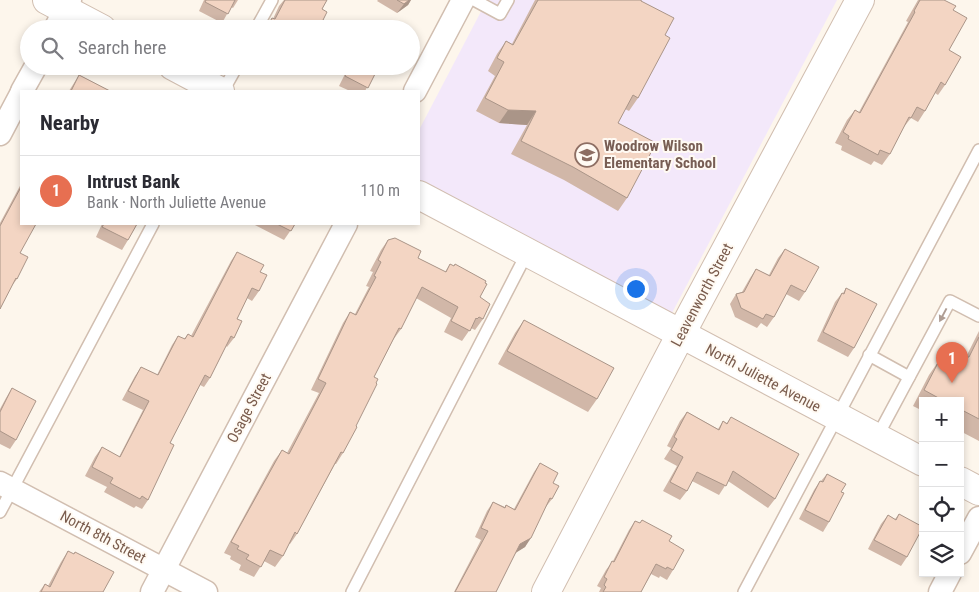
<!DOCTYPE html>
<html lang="en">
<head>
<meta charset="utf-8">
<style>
	body { margin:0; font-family:"Roboto Condensed",sans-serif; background:#f2f2f3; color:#2b2b33 }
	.controls { position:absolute; right:15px; bottom:15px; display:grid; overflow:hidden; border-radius:0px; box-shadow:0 2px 8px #0003 }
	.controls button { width:45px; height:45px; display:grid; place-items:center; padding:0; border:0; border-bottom:1px solid #e1e1e2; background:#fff; color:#2b2b33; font:25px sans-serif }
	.you { position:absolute; left:635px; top:288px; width:18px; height:18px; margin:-12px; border:4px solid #fff; border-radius:50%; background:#1a73e8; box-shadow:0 0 0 8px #1a73e833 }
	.badge { display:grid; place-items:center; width:32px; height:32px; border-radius:50%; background:#e76f51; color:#fff; font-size:16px; font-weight:700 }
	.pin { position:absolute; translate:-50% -41px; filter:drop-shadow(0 1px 2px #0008) }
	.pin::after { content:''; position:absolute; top:26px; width:18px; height:15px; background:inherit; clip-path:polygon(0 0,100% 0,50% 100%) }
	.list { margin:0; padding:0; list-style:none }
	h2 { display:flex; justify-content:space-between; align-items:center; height:65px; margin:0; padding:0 20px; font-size:21px }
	h2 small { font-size:16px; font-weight:400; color:#7c7c81 }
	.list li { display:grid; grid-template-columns:32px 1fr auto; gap:15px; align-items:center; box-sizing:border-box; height:70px; padding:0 20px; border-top:1px solid #e1e1e2 }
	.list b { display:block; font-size:19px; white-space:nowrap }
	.list p { margin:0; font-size:16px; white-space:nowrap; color:#7c7c81 }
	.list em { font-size:16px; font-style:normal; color:#7c7c81 }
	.icon { flex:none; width:28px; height:28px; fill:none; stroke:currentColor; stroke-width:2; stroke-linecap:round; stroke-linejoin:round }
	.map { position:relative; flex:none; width:979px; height:592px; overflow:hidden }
	.search { position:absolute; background:#fff; box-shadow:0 2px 8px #0003; left:20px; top:20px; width:400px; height:55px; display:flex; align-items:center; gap:12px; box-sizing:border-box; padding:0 18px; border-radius:28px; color:#7c7c81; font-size:19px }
	.panel { position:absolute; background:#fff; box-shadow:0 2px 8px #0003; left:20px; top:90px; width:400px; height:135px; border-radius:0px }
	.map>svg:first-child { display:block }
	.education { fill:#f3e8fa }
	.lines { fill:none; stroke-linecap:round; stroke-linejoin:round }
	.service-casing { stroke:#d1beb0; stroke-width:14 }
	.minor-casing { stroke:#d1beb0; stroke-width:25 }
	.tertiary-casing { stroke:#d1beb0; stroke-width:30 }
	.service { stroke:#fff; stroke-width:11 }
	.minor { stroke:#fff; stroke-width:22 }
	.tertiary { stroke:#fff; stroke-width:28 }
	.wall { fill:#d1b7a8 }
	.shaded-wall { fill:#aa9588 }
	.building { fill:#f3d5c3; stroke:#aa9588 }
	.oneway { fill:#af9d94 }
	.labels { text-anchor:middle; stroke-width:4; stroke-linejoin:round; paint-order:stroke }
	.education-label { font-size:15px; font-weight:bold; fill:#785e54; stroke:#fffaf3; text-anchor:start }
	.street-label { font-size:15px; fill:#7a5c4d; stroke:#fffaf3 }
</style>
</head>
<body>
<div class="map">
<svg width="979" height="592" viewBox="0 0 979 592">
	<rect width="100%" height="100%" fill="#fdf6ec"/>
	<polygon class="education" points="487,0 837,0 672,313 419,180 419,130"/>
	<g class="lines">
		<g class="service-casing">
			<g id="service">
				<polyline points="474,0 500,14 508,0"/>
				<polyline points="256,29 272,0"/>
				<polyline points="223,91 237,66"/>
				<polyline points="869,355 909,377"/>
				<polyline points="877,437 950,301 979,316"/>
				<polyline points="0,512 153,224"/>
				<polyline points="352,592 527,253"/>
				<polyline points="744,592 979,150"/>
			</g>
		</g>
		<g class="minor-casing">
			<g id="minor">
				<polyline points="55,29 70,0"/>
				<polyline points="22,91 36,66"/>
				<polyline points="415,91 463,0"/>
				<polyline points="0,134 21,94"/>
				<polyline points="0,483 206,592"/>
				<polyline points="960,553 979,518"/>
				<polyline points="152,592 346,224"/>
				<polyline points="940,592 950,573"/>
			</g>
		</g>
		<g class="tertiary-casing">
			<g id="tertiary">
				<polyline points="47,0 102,29"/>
				<polyline points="173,66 220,91"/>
				<polyline points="419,195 923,462"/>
				<polyline points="960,481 979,491"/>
				<polyline points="546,592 693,311 860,0"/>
			</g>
		</g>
		<use href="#service" class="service"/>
		<use href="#minor" class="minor"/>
		<use href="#tertiary" class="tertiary"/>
	</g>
	<g class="wall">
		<polygon points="204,0 238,0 233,8 231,7 222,23 199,11"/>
		<polygon points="284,0 327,0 322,9 323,20 328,29 265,29 272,18 273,19 279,6"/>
		<polygon points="378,0 411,0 408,5 397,13 377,1"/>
		<polygon points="535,0 641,0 665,35 638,98 629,111 625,109 618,123 627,198 618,211 564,180 511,154 527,125 499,123 476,111 495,76 488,71 497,54 506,41 512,44"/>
		<polygon points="918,0 944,0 953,10 945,85 938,95 935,93 925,111 918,122 911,118 903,128 890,154 882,165 874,161 871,165 841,150 842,146 835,143 847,120 855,110 859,112 908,22 906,21"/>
		<polygon points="349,66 379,66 365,91 350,91 339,86"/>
		<polygon points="79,75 110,91 69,91"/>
		<polygon points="21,184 21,224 20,253 17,279 10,288 0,309 0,223"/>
		<polygon points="102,224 137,224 128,240 122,250 96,237"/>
		<polygon points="253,224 295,224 284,240"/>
		<polygon points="388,240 418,258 445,272 450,264 480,297 483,319 475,330 471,328 462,341 444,332 451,318 416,298 401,329 393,340 374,377 343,453 336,464 335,464 297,534 290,544 289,544 283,556 275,567 264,561 254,577 239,570 241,565 230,559 231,556 224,553 274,461 282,450 287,453 319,393 311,390 343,323 350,312 355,314 369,287 366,286 373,272 370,271 381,250"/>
		<polygon points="785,249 805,292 799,301 786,294 774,317 767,327 761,323 757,328 735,317 730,304 736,294 742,292 750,278 756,269 769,275 778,258"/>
		<polygon points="237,252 260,272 259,291 252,301 247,298 237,319 234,338 227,347 226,346 210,378 204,387 200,385 170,443 148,500 142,509 136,506 134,508 104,492 107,487 85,476 95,457 102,447 119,457 143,410 122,400 135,376 141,367 157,375 172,345 178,336 184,339 188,334 191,336 231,261"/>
		<polygon points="846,288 854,348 848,357 817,341 835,302 842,293 843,293"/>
		<polygon points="524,320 597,399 588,412 498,364 515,333"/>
		<polygon points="979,331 979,441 960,431 960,401 923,401 923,411 913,406 929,375 940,359 966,357"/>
		<polygon points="12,388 16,440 10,449 0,444 0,409 6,398"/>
		<polygon points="687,412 718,429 723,421 727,423 731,417 775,499 768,508 728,481 719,495 692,481 687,491 680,500 663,491 677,466 664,459 671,448 667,446 680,421"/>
		<polygon points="540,463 553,483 552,499 545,508 525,547 516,552 496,592 454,592 481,540 475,537 487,511 493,502 505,507 506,505 514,509 534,472"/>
		<polygon points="827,474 841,492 829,522 823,532 799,519 814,490 820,481 821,481"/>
		<polygon points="899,514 907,557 901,566 868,549 881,524 888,515 895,519"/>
		<polygon points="642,520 669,541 673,570 667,580 660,576 659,578 651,574 641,592 599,592 601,588 597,586 606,570 613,561 629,530 635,521 640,523"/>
		<polygon points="68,551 103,592 39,592 45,584 48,586 61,562"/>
	</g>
	<g class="shaded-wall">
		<polygon points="409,0 411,0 408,5 397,13 404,4"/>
		<polygon points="508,110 536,111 527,125 499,123"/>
		<polygon points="531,538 525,547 514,554 520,544"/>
	</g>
	<g class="building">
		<polygon points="206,0 235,0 228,14 205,2"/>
		<polygon points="285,0 327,0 322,9 327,12 323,20 331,24 328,29 266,29 272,18 275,19"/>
		<polygon points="397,0 409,0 404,4"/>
		<polygon points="538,0 641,0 641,1 674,18 665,35 670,38 638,98 633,95 618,123 656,143 627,198 573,167 521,141 536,111 508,110 485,98 504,62 497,58 506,41 513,45"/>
		<polygon points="920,0 944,0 956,6 953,10 967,18 949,50 961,57 945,85 941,82 925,111 917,107 911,118 909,117 890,154 880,150 878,155 848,139 849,136 843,132 855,110 860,113 915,12 914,11"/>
		<polygon points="372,25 381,29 370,29"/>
		<polygon points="351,66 379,66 368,88 345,76"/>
		<polygon points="79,75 110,91 71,91"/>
		<polygon points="21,187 21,224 36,224 20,253 28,257 17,279 16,278 0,309 0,226"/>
		<polygon points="104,224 137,224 128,240 102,227"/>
		<polygon points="277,224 295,224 291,231"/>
		<polygon points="395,238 421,251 418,258 446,272 450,264 454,266 455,264 486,281 485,283 487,284 480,297 490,304 483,319 479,317 477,319 476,318 470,331 451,321 458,307 422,287 401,329 399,328 374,377 378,379 376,383 377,384 356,426 357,427 343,453 341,452 297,534 295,532 283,556 270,550 261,567 246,559 249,555 237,549 239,546 231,542 282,450 289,454 326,383 318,379 350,312 356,315 376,277 374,276 381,262 378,260 388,240"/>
		<polygon points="785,249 819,267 805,292 791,285 774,317 766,314 763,319 741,308 736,294 744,292 756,269 770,276"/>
		<polygon points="237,252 264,265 260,272 267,275 259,291 252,288 237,319 242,321 234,338 231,336 210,378 205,375 170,443 174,445 148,500 142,496 140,499 110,483 113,478 92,467 102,447 120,457 149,401 128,391 141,367 158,375 178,336 185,339 188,334 193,337"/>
		<polygon points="846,288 877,304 854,348 823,332 842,293 844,294"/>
		<polygon points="524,320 614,368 597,399 507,351"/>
		<polygon points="979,337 979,419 960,409 960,401 944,401 924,390 940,359 969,357"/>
		<polygon points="12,388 36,401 16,440 0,431 0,412"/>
		<polygon points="687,412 719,430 723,421 727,424 731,417 799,454 775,499 733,471 726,486 697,472 687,491 670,482 683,457 671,450 677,439 674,437"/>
		<polygon points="540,463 558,473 553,483 559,486 552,499 550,498 531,538 520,544 496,592 455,592 488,531 481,528 493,502 505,508 506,505 515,510"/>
		<polygon points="827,474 846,484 841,492 844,493 829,522 805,510 820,481 823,482"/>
		<polygon points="899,514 923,527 907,557 874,540 888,515 896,520"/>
		<polygon points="642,520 672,536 669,541 684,550 673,570 667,567 666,569 656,564 641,592 603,592 606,587 604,585 607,579 604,577 612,561 614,562 635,521 640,523"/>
		<polygon points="68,551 74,554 75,552 114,572 103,592 41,592 45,584 50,587"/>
	</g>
	<defs><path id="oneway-solid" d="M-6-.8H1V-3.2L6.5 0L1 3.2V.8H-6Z" transform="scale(1.25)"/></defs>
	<use class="oneway" href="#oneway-solid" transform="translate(943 315) rotate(118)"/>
	<defs>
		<g id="school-ring" transform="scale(1.25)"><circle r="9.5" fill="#fffaf3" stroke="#8d6e63" stroke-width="1.5"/><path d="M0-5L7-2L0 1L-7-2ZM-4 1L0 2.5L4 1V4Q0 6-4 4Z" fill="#8d6e63"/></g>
	</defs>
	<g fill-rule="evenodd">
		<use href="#school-ring" x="587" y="155"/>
	</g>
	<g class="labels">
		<g class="education-label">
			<text x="604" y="151">Woodrow Wilson<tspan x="604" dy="17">Elementary School</tspan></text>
		</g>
		<g class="street-label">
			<text transform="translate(702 295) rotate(-62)" y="5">Leavenworth Street</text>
			<text transform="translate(763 378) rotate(28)" y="5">North Juliette Avenue</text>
			<text transform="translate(249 408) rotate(-62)" y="5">Osage Street</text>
			<text transform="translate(103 537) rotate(28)" y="5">North 8th Street</text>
		</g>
	</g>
</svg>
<div class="controls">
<button>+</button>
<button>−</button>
<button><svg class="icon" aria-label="locate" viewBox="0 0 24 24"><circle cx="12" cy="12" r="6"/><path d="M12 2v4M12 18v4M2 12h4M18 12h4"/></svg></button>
<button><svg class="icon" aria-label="layers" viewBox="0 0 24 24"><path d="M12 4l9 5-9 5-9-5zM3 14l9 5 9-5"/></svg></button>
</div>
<div class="you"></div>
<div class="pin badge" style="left:952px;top:383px">1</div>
<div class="search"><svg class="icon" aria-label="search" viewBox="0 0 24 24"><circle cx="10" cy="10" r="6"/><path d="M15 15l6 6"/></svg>Search here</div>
<section class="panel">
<h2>Nearby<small></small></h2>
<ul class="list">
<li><span class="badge">1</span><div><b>Intrust Bank</b><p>Bank · North Juliette Avenue</p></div><em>110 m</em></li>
</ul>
</section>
</div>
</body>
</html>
